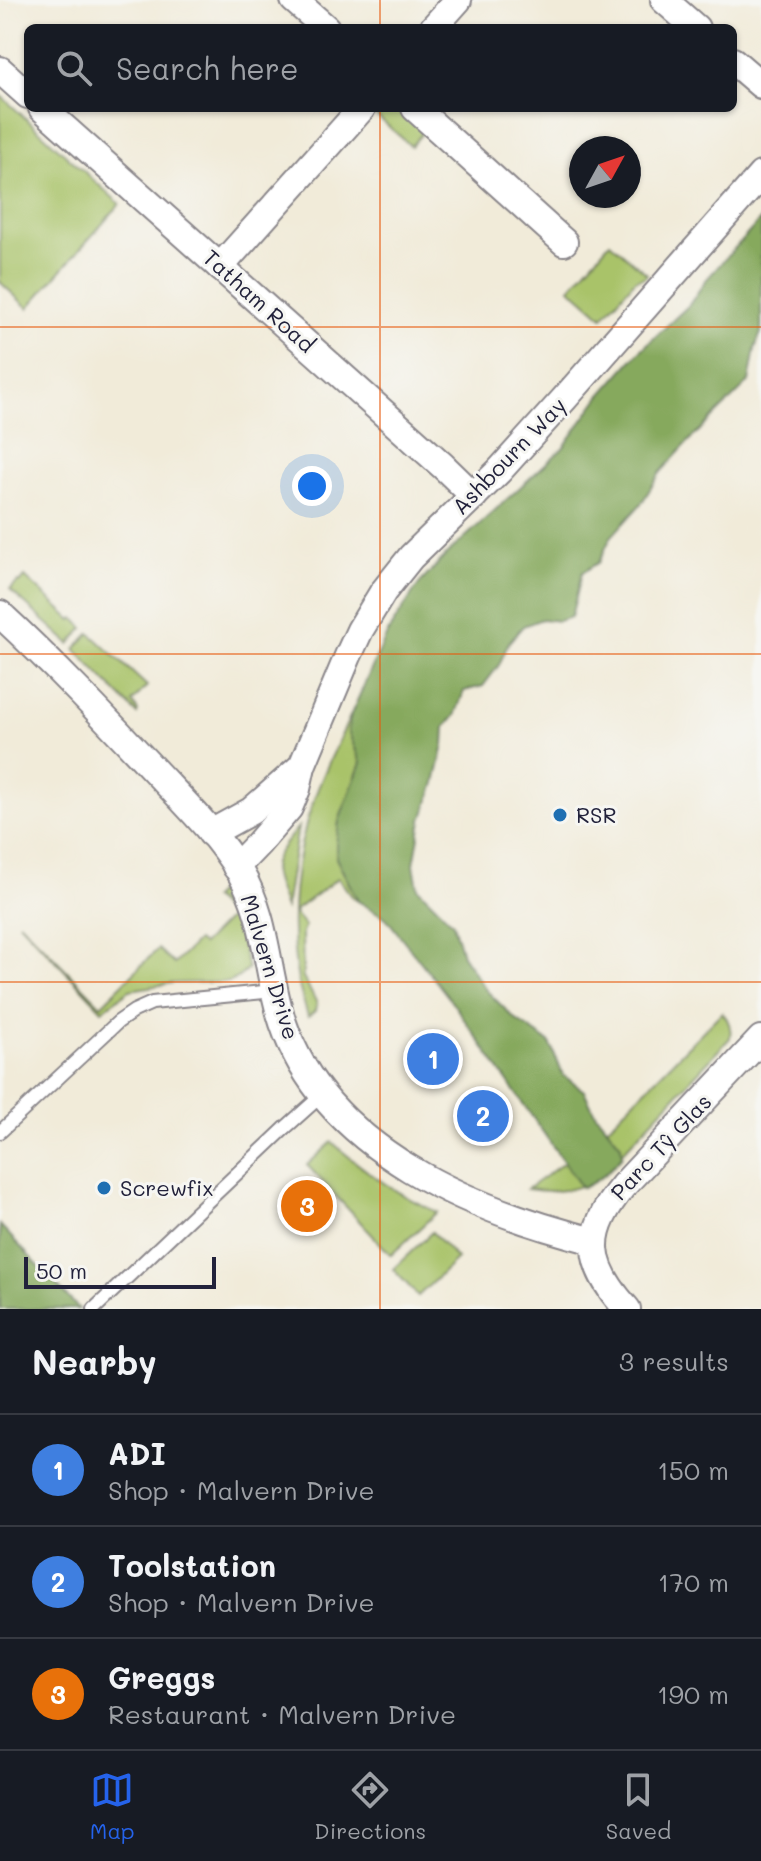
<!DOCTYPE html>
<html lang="en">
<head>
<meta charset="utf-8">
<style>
	body { margin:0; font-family:Mali,sans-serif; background:#20242c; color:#f1f3f6 }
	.compass { position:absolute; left:569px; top:136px; width:72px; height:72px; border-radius:50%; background:#171b24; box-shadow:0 2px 6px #0004; rotate:50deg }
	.scale { position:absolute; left:24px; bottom:20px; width:192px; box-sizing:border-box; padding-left:8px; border:4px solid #22223b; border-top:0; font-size:22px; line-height:28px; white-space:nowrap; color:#22223b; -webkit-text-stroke:6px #f6f6f2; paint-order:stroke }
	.you { position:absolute; left:312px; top:486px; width:28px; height:28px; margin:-20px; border:6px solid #fff; border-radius:50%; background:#1a73e8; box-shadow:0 0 0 12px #1a73e833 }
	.badge { display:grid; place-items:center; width:52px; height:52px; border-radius:50%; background:#2563eb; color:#fff; font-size:26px; font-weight:700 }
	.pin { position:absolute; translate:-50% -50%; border:4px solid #fff; box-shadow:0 2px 8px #0006 }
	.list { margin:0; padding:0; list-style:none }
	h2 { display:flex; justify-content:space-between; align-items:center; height:104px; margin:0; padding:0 32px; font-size:34px }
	h2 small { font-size:26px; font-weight:400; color:#9ea1a6 }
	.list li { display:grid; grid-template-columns:52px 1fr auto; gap:24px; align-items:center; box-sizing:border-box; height:112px; padding:0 32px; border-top:2px solid #363941 }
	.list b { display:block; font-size:30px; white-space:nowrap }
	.list p { margin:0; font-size:26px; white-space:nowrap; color:#9ea1a6 }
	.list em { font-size:26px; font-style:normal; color:#9ea1a6 }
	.icon { flex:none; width:44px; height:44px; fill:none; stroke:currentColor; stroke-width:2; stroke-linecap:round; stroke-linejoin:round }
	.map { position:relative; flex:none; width:761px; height:1309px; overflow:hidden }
	.search { position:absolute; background:#171b24; box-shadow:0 2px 6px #0004; left:24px; right:24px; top:24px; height:88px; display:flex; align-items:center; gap:20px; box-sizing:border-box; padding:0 28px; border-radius:12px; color:#9ea1a6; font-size:30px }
	.sheet { height:440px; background:#171b24 }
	nav { display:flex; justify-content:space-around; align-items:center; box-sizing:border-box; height:112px; border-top:2px solid #363941; background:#171b24; font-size:22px; color:#9ea1a6 }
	nav a { display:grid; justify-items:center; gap:4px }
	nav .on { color:#2563eb }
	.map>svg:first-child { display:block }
	.green { fill:#a9c369; stroke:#667252; stroke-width:2 }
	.forest { fill:#86a95d; stroke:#54664c; stroke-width:2 }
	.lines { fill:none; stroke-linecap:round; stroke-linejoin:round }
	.service-casing { stroke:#8a868a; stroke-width:16 }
	.minor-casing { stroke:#8a868a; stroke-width:30 }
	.service { stroke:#fff; stroke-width:12 }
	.minor { stroke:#fff; stroke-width:26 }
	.grid { fill:none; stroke:#e8590c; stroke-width:2; stroke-opacity:0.55 }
	.poi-dot { fill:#1f6fb2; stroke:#f6f6f2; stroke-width:3 }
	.labels { text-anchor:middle; stroke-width:6; stroke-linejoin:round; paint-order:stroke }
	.street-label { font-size:22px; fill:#22223b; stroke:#f6f6f2 }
	.poi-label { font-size:22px; fill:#22223b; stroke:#f6f6f2; text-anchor:start }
</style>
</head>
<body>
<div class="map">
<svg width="761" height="1309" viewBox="0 0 761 1309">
	<rect width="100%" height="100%" fill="#f6f6f2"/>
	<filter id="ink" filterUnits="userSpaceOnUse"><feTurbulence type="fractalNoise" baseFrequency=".0125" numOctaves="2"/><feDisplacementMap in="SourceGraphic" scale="16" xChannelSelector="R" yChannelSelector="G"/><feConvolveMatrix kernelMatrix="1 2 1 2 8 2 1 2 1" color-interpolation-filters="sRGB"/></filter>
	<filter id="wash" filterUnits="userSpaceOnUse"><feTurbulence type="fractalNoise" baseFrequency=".006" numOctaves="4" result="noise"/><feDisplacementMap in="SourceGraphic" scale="32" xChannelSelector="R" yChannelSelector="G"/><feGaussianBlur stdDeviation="1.8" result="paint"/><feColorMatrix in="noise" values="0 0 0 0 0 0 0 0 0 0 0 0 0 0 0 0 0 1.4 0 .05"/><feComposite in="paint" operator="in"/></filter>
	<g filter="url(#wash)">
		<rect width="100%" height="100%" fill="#f1ebd9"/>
		<g class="green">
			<polygon points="0,95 120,204 28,308 0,282"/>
			<polygon points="378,108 396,108 424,131 411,146 372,112"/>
			<polygon points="610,242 647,274 645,277 635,280 603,317 570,288"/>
			<polygon points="25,577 72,620 74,618 84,628 70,644 10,590 18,582 20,583"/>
			<polygon points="90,633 147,686 132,702 138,711 137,714 75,649"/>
			<path d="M351 714 348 731 361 763 339 821 336 858 358 901 354 899 338 878 293 912 305 926 302 933 303 978 317 1003 315 1011 308 1017C305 1005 300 993 298 981 287 922 294 855 314 799 324 770 339 742 351 714Z"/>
			<path d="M298 827 285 908C268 862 267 866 298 827Z"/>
			<path d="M221 889 233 913 248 969C242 975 237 979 229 982L174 983 130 990 102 1010 19 922 101 1005 158 949 174 964 197 941 202 945 230 917 212 898Z"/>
			<path d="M722 1012C729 1020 732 1028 730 1038L600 1176C577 1192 554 1193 527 1189L572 1157 575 1160Z"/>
			<path d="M332 1142C364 1171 397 1195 437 1212L391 1255 307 1165Z"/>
			<polygon points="432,1232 457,1259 418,1296 393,1269"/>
		</g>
		<g class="forest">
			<path d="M761 219V332L755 349 749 382 691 439 660 473 641 504 611 537 599 562 582 573 571 617 558 621 542 619 523 626 509 642 499 665 483 686 464 691 455 716 445 727 444 745 435 783 422 820 414 864 418 888 453 923 462 955 486 990 515 1019 550 1043 563 1075 584 1091 595 1113 621 1145 622 1156C610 1170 599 1181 582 1188L450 999 386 918 358 901 336 858V844L339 821 361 763 348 731 351 714 388 632 419 584 448 553 563 448 600 396 639 352 689 305 705 281Z"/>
			<polygon points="0,1225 79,1309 0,1309"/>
		</g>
	</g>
	<g filter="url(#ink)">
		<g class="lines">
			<g class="service-casing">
				<g id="service">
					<polyline points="0,1132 118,1022 134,1011 152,1003 274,991"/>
					<polyline points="94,1309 284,1129 323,1094"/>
				</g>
			</g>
			<g class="minor-casing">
				<g id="minor">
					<polyline points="294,0 326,28"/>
					<polyline points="664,0 696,28"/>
					<polyline points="433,28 458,0"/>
					<polyline points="733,61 761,85"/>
					<polyline points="0,70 28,95"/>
					<polyline points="42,108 443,466 474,496"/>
					<polyline points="415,108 564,242"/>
					<polyline points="220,267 362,108"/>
					<path d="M0 614C54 664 104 717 154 770 184 802 217 834 240 872 268 920 266 972 283 1023 326 1151 475 1211 594 1241"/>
					<polyline points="211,833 251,811 302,766"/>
					<polyline points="236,867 258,844 289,808 297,789 302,766 348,656 360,630 383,592 411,557 499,471 565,398 761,175"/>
					<path d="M627 1309C586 1264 584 1233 623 1186L761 1039"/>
				</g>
			</g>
			<use href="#service" class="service"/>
			<use href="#minor" class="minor"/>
		</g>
	</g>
	<path class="grid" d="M380 0V28M380 108V1309M0 327H761M0 654H761M0 982H761"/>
	<g class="poi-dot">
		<circle cx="560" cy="815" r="8"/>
		<circle cx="104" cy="1188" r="8"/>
	</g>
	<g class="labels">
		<g class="street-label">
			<text transform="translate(259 301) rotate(42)" y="8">Tatham Road</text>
			<text transform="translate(509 456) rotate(-46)" y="8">Ashbourn Way</text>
			<text transform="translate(270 967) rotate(73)" y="8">Malvern Drive</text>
			<text transform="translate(661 1147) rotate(-47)" y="8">Parc Tŷ Glas</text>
		</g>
		<g class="poi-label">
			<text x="576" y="823">RSR</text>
			<text x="120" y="1196">Screwfix</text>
		</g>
	</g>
</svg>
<svg class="compass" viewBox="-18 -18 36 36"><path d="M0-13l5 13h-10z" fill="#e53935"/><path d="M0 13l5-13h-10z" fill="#9ea1a6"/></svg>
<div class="scale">50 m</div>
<div class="you"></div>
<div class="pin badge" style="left:433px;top:1059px;background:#3f7fe0">1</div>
<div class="pin badge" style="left:483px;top:1116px;background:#3f7fe0">2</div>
<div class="pin badge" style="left:307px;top:1206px;background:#e8710a">3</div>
<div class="search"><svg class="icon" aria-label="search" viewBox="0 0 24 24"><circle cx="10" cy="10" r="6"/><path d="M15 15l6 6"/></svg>Search here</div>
</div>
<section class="sheet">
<h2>Nearby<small>3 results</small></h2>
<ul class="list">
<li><span class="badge" style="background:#3f7fe0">1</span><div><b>ADI</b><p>Shop · Malvern Drive</p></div><em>150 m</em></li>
<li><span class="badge" style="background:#3f7fe0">2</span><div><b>Toolstation</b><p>Shop · Malvern Drive</p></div><em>170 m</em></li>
<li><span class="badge" style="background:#e8710a">3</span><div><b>Greggs</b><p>Restaurant · Malvern Drive</p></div><em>190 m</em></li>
</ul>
</section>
<nav>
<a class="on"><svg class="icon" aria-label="map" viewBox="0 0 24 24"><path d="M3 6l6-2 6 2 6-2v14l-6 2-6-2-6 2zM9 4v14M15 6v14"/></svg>Map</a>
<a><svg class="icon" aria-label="directions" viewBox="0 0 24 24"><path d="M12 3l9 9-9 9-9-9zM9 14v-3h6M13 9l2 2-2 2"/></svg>Directions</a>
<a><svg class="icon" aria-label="saved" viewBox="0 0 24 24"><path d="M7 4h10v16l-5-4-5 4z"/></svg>Saved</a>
</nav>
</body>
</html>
